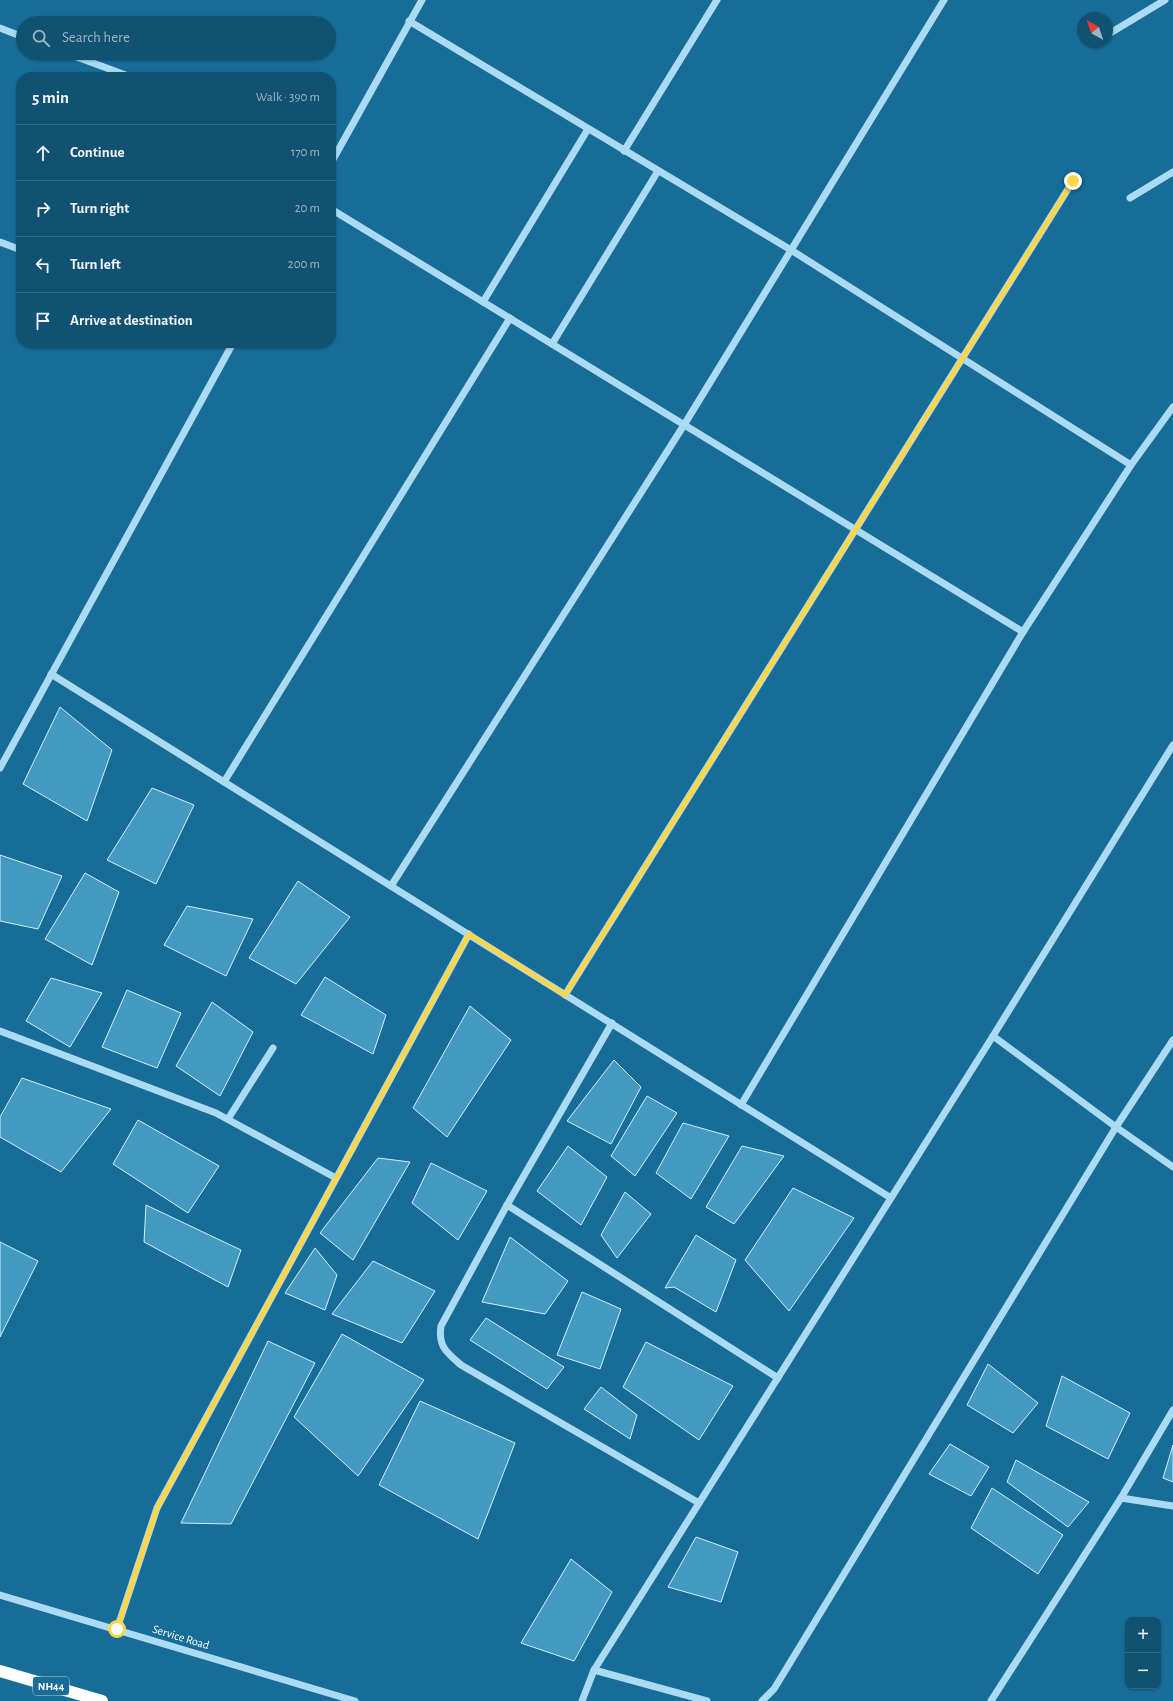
<!DOCTYPE html>
<html lang="en">
<head>
<meta charset="utf-8">
<style>
	body { margin:0; font-family:"Alegreya Sans",sans-serif; background:#1e5c7a; color:#f1f3f6 }
	.controls { position:absolute; right:12px; bottom:12px; display:grid; overflow:hidden; border-radius:8px; box-shadow:0 1px 3px #0004 }
	.controls button { width:36px; height:36px; display:grid; place-items:center; padding:0; border:0; border-bottom:1px solid #306984; background:#115272; color:#f1f3f6; font:20px sans-serif }
	.compass { position:absolute; left:1077px; top:12px; width:36px; height:36px; border-radius:50%; background:#115272; box-shadow:0 1px 3px #0004; rotate:320deg }
	.stop { position:absolute; width:12px; height:12px; margin:-9px; border:3px solid #ffd54a; border-radius:50%; background:#fff }
	.stop.end { background:#ffd54a; border-color:#fff; box-shadow:0 1px 4px #0008 }
	.list { margin:0; padding:0; list-style:none }
	h2 { display:flex; justify-content:space-between; align-items:center; height:52px; margin:0; padding:0 16px; font-size:17px }
	h2 small { font-size:13px; font-weight:400; color:#9cb6c4 }
	.list li { display:grid; grid-template-columns:26px 1fr auto; gap:12px; align-items:center; box-sizing:border-box; height:56px; padding:0 16px; border-top:1px solid #306984 }
	.list b { display:block; font-size:15px; white-space:nowrap }
	.list em { font-size:13px; font-style:normal; color:#9cb6c4 }
	.icon { flex:none; width:22px; height:22px; fill:none; stroke:currentColor; stroke-width:2; stroke-linecap:round; stroke-linejoin:round }
	.map { position:relative; flex:none; width:1173px; height:1701px; overflow:hidden }
	.search { position:absolute; background:#115272; box-shadow:0 1px 3px #0004; left:16px; top:16px; width:320px; height:44px; display:flex; align-items:center; gap:10px; box-sizing:border-box; padding:0 14px; border-radius:22px; color:#9cb6c4; font-size:15px }
	.panel { position:absolute; background:#115272; box-shadow:0 1px 3px #0004; left:16px; top:72px; width:320px; height:276px; border-radius:16px }
	.map>svg:first-child { display:block }
	.building { fill:#4499c1; stroke:#d2effc }
	.lines { fill:none; stroke-linecap:round; stroke-linejoin:round }
	.minor { stroke:#aadbf2; stroke-width:7 }
	.highway { stroke:#fff; stroke-width:12 }
	.route { stroke:#ffd54a; stroke-width:5 }
	.labels { text-anchor:middle; stroke-width:3; stroke-linejoin:round; paint-order:stroke }
	.shield { fill:#176d98; stroke:#b9d3e0; stroke-width:1 }
	.shield-label { font-size:11px; font-weight:bold; fill:#fff }
	.street-label { font-size:12px; fill:#fff; stroke:#176d98 }
</style>
</head>
<body>
<div class="map">
<svg width="1173" height="1701" viewBox="0 0 1173 1701">
	<rect width="100%" height="100%" fill="#176d98"/>
	<g class="building">
		<polygon points="60,707 112,750 87,821 23,784"/>
		<polygon points="152,788 194,805 156,884 107,860"/>
		<polygon points="0,855 62,876 38,929 0,921"/>
		<polygon points="85,873 119,892 92,965 45,939"/>
		<polygon points="298,881 350,917 296,984 249,958"/>
		<polygon points="187,906 253,919 226,976 164,945"/>
		<polygon points="325,977 386,1015 373,1054 301,1015"/>
		<polygon points="51,978 102,993 70,1047 26,1021"/>
		<polygon points="127,990 181,1013 157,1068 102,1047"/>
		<polygon points="212,1002 253,1032 220,1096 176,1066"/>
		<polygon points="470,1006 511,1040 447,1137 413,1108"/>
		<polygon points="614,1060 641,1087 611,1144 567,1121"/>
		<polygon points="22,1078 111,1109 61,1172 0,1137 0,1117"/>
		<polygon points="647,1096 677,1113 635,1176 611,1156"/>
		<polygon points="138,1120 219,1166 188,1213 113,1164"/>
		<polygon points="683,1123 729,1136 691,1199 656,1173"/>
		<polygon points="568,1146 607,1177 581,1225 537,1191"/>
		<polygon points="742,1146 784,1156 734,1224 706,1207"/>
		<polygon points="378,1158 410,1162 353,1260 320,1233"/>
		<polygon points="431,1163 487,1191 458,1240 412,1203"/>
		<polygon points="793,1188 854,1218 789,1311 745,1260"/>
		<polygon points="625,1192 651,1214 617,1258 601,1235"/>
		<polygon points="146,1205 241,1250 228,1287 144,1242"/>
		<polygon points="696,1235 736,1260 716,1312 674,1287 665,1288"/>
		<polygon points="510,1237 568,1281 545,1314 482,1302"/>
		<polygon points="0,1242 38,1261 0,1337"/>
		<polygon points="315,1248 337,1275 325,1310 285,1293"/>
		<polygon points="373,1261 435,1291 402,1343 332,1314"/>
		<polygon points="582,1292 621,1309 600,1369 557,1355"/>
		<polygon points="486,1318 564,1367 547,1389 470,1340"/>
		<polygon points="342,1334 424,1380 358,1476 294,1417"/>
		<polygon points="268,1341 315,1363 231,1524 181,1523"/>
		<polygon points="646,1342 733,1386 699,1440 623,1387"/>
		<polygon points="988,1364 1038,1403 1013,1433 967,1405"/>
		<polygon points="1062,1376 1130,1413 1108,1459 1046,1426"/>
		<polygon points="601,1387 637,1415 630,1439 584,1409"/>
		<polygon points="420,1401 515,1443 478,1539 379,1485"/>
		<polygon points="950,1444 989,1467 971,1496 929,1474"/>
		<polygon points="1173,1445 1173,1482 1163,1478"/>
		<polygon points="1016,1460 1089,1502 1068,1527 1007,1482"/>
		<polygon points="992,1488 1063,1535 1038,1574 971,1528"/>
		<polygon points="696,1537 738,1552 721,1602 668,1587"/>
		<polygon points="571,1559 612,1592 574,1661 521,1643"/>
	</g>
	<g class="lines">
		<g class="minor">
			<polyline points="409,21 791,250 1131,465 1023,632"/>
			<polyline points="0,28 23,37"/>
			<polyline points="1107,35 1165,0"/>
			<polyline points="66,53 131,77"/>
			<polyline points="624,151 717,0"/>
			<polyline points="331,163 422,0"/>
			<polyline points="1130,198 1173,172"/>
			<polyline points="331,209 1023,632 741,1105"/>
			<polyline points="0,242 21,250"/>
			<polyline points="483,302 588,129"/>
			<polyline points="552,344 658,171"/>
			<polyline points="1131,465 1173,407"/>
			<polyline points="51,674 891,1198"/>
			<polyline points="0,768 233,343"/>
			<polyline points="224,782 510,318"/>
			<polyline points="391,886 684,425 944,0"/>
			<polyline points="565,995 1073,181"/>
			<path d="M612 1023 507 1205 441 1326C438 1346 446 1352 461 1365L699 1503"/>
			<polyline points="0,1031 216,1113 336,1178"/>
			<polyline points="993,1036 1116,1127 1173,1167"/>
			<polyline points="228,1119 273,1048"/>
			<polyline points="507,1205 778,1378"/>
			<polyline points="1121,1498 1173,1506"/>
			<polyline points="0,1595 355,1701"/>
			<polyline points="117,1629 157,1508 469,934"/>
			<polyline points="594,1670 707,1701"/>
			<polyline points="582,1701 594,1670 993,1036 1173,745"/>
			<polyline points="762,1701 774,1689 1116,1127 1173,1040"/>
			<polyline points="991,1701 1121,1498 1173,1410"/>
		</g>
		<polyline class="highway" points="0,1671 102,1701"/>
	</g>
	<g class="lines">
		<polyline class="route" points="117,1629 157,1508 469,934 565,995 1073,181"/>
	</g>
	<g class="labels">
		<rect class="shield" x="33" y="1677" width="36" height="18" rx="3"/>
		<g class="shield-label">
			<text x="51" y="1690">NH44</text>
		</g>
		<g class="street-label">
			<text transform="translate(181 1637) rotate(17)" y="4">Service Road</text>
		</g>
	</g>
</svg>
<div class="controls">
<button>+</button>
<button>−</button>
</div>
<svg class="compass" viewBox="-18 -18 36 36"><path d="M0-13l5 13h-10z" fill="#e53935"/><path d="M0 13l5-13h-10z" fill="#9cb6c4"/></svg>
<div class="stop" style="left:117px;top:1629px"></div>
<div class="stop end" style="left:1073px;top:181px"></div>
<div class="search"><svg class="icon" aria-label="search" viewBox="0 0 24 24"><circle cx="10" cy="10" r="6"/><path d="M15 15l6 6"/></svg>Search here</div>
<section class="panel">
<h2>5 min<small>Walk · 390 m</small></h2>
<ul class="list">
<li><svg class="icon" aria-label="ahead" viewBox="0 0 24 24"><path d="M12 20V5M6 11l6-6 6 6"/></svg><div><b>Continue</b></div><em>170 m</em></li>
<li><svg class="icon" aria-label="right" viewBox="0 0 24 24"><path d="M7 20v-9h11M14 6l5 5-5 5"/></svg><div><b>Turn right</b></div><em>20 m</em></li>
<li><svg class="icon" aria-label="left" viewBox="0 0 24 24"><path d="M17 20v-9H6M10 6l-5 5 5 5"/></svg><div><b>Turn left</b></div><em>200 m</em></li>
<li><svg class="icon" aria-label="arrive" viewBox="0 0 24 24"><path d="M6 21V4h12l-3 4 3 4H6"/></svg><div><b>Arrive at destination</b></div></li>
</ul>
</section>
</div>
</body>
</html>
